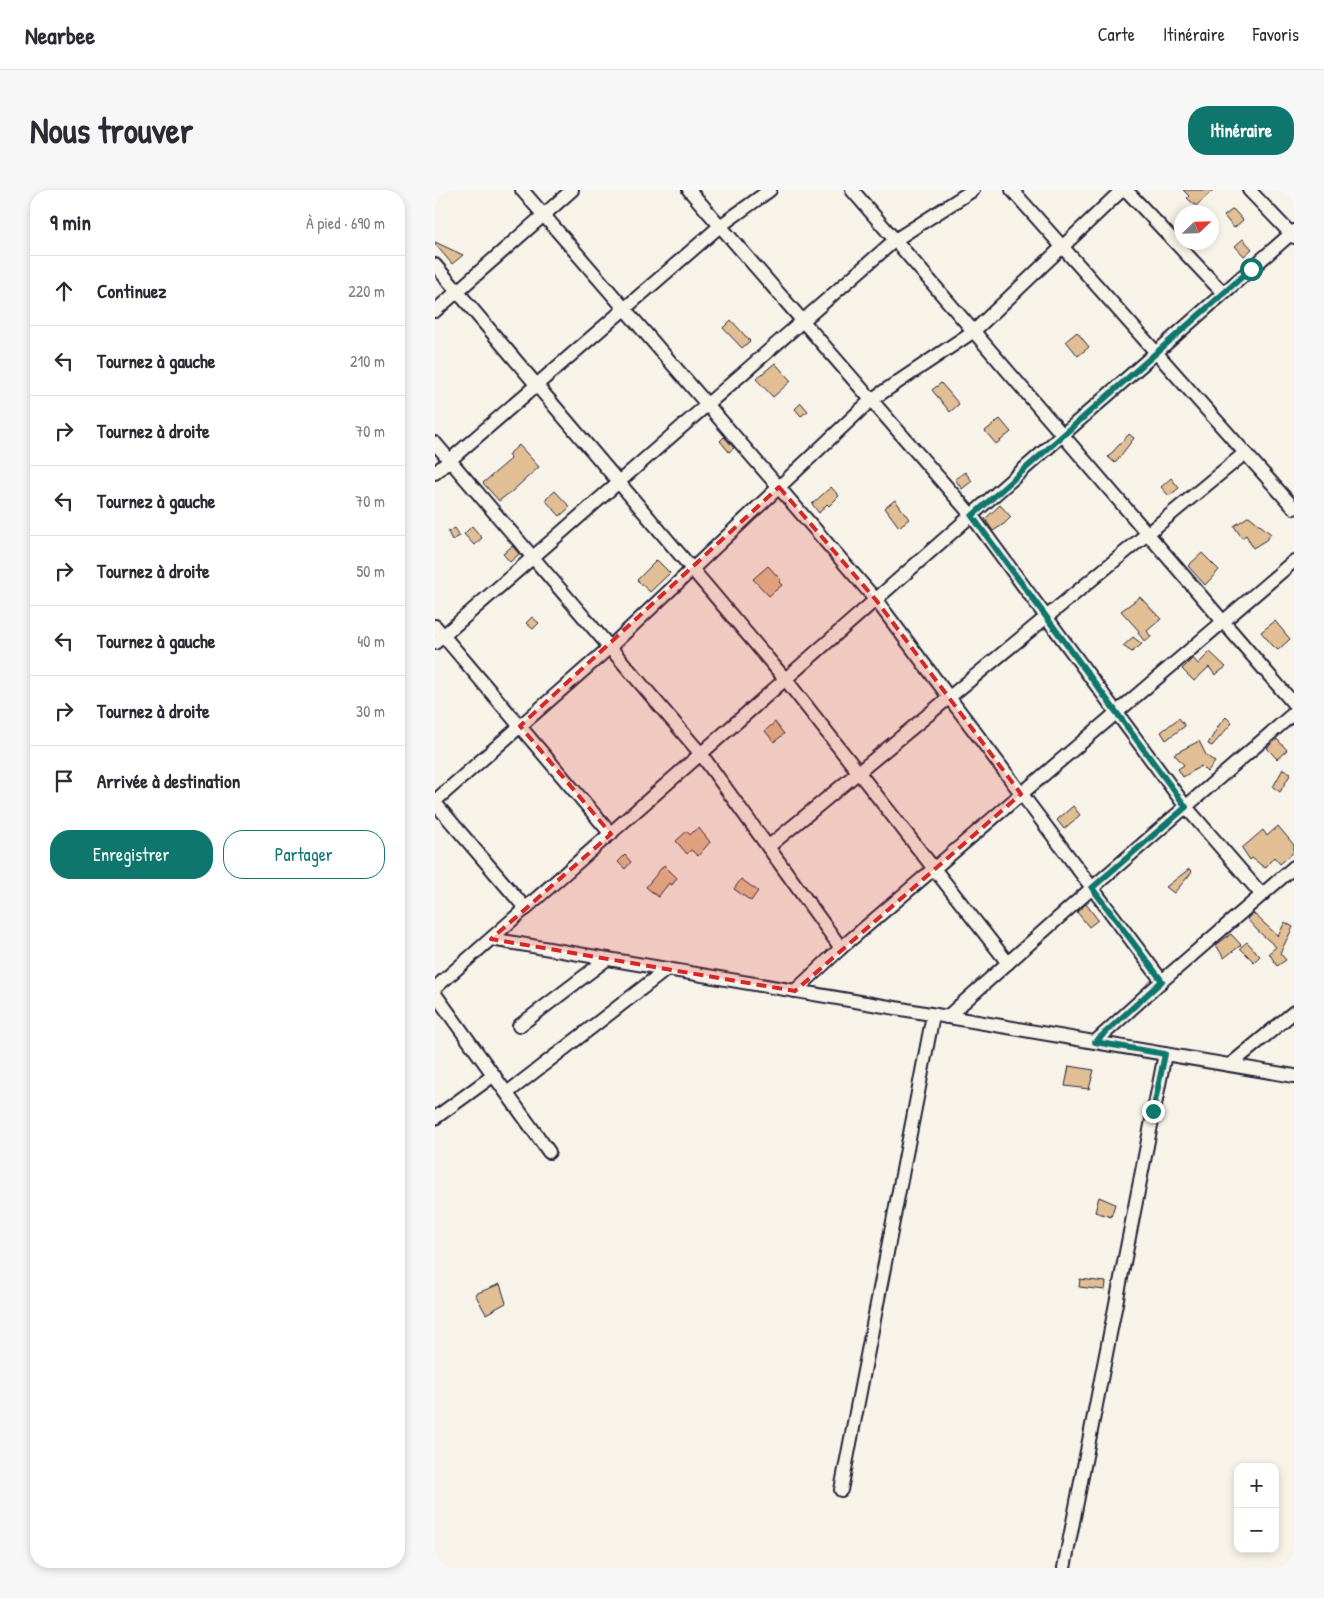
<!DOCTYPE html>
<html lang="fr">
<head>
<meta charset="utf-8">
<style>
	body { margin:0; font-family:"Patrick Hand",sans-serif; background:#f7f7f7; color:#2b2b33 }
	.controls { position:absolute; right:15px; bottom:15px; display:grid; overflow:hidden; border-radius:10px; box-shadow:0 2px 8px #0003 }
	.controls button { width:45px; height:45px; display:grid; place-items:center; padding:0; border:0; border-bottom:1px solid #e1e1e2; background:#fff; color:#2b2b33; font:25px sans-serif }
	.compass { position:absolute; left:739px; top:15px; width:45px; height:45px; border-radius:50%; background:#fff; box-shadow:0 2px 8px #0003; rotate:67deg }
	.stop { position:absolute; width:15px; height:15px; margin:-11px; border:4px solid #0f766e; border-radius:50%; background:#fff }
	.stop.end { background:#0f766e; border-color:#fff; box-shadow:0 1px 5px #0008 }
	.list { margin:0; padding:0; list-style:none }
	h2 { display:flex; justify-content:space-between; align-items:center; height:65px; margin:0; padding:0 20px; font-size:21px }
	h2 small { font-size:16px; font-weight:400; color:#7c7c81 }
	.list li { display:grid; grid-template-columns:32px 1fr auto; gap:15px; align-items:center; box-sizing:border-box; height:70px; padding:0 20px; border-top:1px solid #e1e1e2 }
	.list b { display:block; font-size:19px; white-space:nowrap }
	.list em { font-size:16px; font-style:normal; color:#7c7c81 }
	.actions { display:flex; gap:10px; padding:15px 20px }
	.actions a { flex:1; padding:11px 0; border:1px solid #0f766e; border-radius:20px; text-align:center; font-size:18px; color:#0f766e }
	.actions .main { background:#0f766e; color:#fff }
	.icon { flex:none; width:28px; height:28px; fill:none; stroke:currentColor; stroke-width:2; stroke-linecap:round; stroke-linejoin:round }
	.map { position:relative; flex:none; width:859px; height:1378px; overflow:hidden; border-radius:20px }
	header { display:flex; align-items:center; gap:30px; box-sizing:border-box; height:70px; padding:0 25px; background:#fff; border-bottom:1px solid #e1e1e2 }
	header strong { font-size:24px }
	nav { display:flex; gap:28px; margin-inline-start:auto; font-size:18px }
	.intro { display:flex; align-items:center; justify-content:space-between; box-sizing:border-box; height:120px; padding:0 30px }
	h1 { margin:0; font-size:35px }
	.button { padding:12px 22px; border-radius:20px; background:#0f766e; color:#fff; font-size:18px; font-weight:700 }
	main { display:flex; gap:30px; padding:0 30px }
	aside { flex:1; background:#fff; border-radius:20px; box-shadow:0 2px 8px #0003 }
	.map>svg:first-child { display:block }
	.building { fill:#e1be93; stroke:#22223b }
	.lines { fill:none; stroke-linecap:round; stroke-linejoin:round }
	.minor-casing { stroke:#22223b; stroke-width:16 }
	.minor { stroke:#f7f3e8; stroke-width:12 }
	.route { stroke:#0f766e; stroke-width:6 }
	.marked { fill:#d62828; fill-opacity:0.2; stroke:#d62828; stroke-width:4; stroke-dasharray:10 6; stroke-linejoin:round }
</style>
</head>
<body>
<header>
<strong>Nearbee</strong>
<nav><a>Carte</a><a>Itinéraire</a><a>Favoris</a></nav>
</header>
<div class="intro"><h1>Nous trouver</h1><a class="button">Itinéraire</a></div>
<main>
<aside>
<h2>9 min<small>À pied · 690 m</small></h2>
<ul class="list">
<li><svg class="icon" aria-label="ahead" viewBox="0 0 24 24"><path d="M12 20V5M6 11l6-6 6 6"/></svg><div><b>Continuez</b></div><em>220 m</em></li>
<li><svg class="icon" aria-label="left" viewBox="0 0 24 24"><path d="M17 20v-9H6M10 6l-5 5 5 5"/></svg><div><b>Tournez à gauche</b></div><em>210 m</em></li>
<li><svg class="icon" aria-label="right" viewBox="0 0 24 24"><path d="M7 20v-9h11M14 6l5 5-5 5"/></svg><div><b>Tournez à droite</b></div><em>70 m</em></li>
<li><svg class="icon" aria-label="left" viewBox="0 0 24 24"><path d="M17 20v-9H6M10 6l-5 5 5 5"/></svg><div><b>Tournez à gauche</b></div><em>70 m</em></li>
<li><svg class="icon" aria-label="right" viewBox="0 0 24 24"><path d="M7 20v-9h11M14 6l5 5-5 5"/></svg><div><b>Tournez à droite</b></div><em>50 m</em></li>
<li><svg class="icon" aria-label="left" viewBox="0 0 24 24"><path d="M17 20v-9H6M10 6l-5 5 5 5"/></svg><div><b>Tournez à gauche</b></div><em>40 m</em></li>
<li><svg class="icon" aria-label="right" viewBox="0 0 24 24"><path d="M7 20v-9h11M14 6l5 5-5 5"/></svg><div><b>Tournez à droite</b></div><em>30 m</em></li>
<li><svg class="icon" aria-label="arrive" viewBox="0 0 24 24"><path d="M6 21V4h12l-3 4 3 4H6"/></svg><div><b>Arrivée à destination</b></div></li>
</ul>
<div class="actions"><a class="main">Enregistrer</a><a>Partager</a></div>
</aside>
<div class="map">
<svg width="859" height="1378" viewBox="0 0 859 1378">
	<rect width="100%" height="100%" fill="#f7f3e8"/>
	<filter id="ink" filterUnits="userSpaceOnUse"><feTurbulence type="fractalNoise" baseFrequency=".02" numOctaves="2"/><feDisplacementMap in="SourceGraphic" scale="10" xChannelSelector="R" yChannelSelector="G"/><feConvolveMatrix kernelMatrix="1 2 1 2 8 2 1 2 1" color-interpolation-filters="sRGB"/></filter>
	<g filter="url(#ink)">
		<g class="building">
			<polygon points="748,0 778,0 761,16 752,8 754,6"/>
			<polygon points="798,19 808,30 799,38 789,26"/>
			<polygon points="808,49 817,59 809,66 800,56"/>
			<polygon points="0,52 28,65 17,74 0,54"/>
			<polygon points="296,130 315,151 307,158 288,138"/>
			<polygon points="642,142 654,157 643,166 631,151"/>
			<polygon points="340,173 356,191 338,207 321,189"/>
			<polygon points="506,193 524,214 515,222 497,200"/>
			<polygon points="366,213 373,221 366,226 360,219"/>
			<polygon points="565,229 576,242 561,254 550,241"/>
			<polygon points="694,244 699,248 680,273 673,267"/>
			<polygon points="289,247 299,258 294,262 285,251"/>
			<polygon points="84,255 104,277 74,304 73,304 64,311 48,293 76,269 73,265"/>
			<polygon points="530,282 537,291 527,299 520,289"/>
			<polygon points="736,288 744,298 734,306 726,297"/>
			<polygon points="396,297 404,306 394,316 392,314 384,323 377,314"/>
			<polygon points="120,301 135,317 125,326 110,310"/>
			<polygon points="460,310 474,329 464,337 450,318"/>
			<polygon points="565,315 576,327 569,334 558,341 550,329"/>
			<polygon points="814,326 836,344 831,350 818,358 811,345 807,348 799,336"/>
			<polygon points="37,336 47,348 39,355 29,344"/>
			<polygon points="20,338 25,346 17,350 13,342"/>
			<polygon points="77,356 84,364 75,372 68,364"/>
			<polygon points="767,363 784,380 770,395 753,376"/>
			<polygon points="222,370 235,383 215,402 202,390"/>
			<polygon points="333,376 346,390 344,392 347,395 334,406 318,389"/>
			<polygon points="705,407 726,429 712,441 716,447 710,452 703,443 704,441 686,421"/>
			<polygon points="97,427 104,433 98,439 91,433"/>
			<polygon points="840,431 855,449 843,460 838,456 826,442"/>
			<polygon points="698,447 707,454 697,462 688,456"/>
			<polygon points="775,462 791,477 780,485 774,477 759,491 747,479 758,468 763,474"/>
			<polygon points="791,527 797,533 777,556 773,554 784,535"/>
			<polygon points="744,528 750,536 731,550 726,542"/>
			<polygon points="340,532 349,544 339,552 330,541"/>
			<polygon points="842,549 852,560 842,569 832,558"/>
			<polygon points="764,551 771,565 780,572 772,582 766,576 748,587 743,579 749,575 739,564"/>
			<polygon points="848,579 856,583 845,602 838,597"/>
			<polygon points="638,616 645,625 629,639 622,630"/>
			<polygon points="843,636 859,655 859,662 845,674 839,667 830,678 817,668 815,670 807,658 828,640 832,646"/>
			<polygon points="263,637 275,652 263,666 256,660 252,664 241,651 252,641 255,645"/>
			<polygon points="190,665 196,672 190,679 183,672"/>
			<polygon points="229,675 242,688 237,695 234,693 223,707 211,697"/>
			<polygon points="754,679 757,682 739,703 731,697"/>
			<polygon points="306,689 323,701 316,711 299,699"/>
			<polygon points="651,714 663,730 654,737 642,722"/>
			<polygon points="818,723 843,746 850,732 858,737 845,763 851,770 842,776 834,763 841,757 823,741 812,729"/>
			<polygon points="796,744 806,755 789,768 781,755"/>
			<polygon points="812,752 825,766 819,772 805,758"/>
			<polygon points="634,876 659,880 654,899 630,896"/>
			<polygon points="664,1007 680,1014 676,1027 660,1022"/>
			<polygon points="645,1089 671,1092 670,1100 644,1097"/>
			<polygon points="65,1094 71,1113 51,1124 40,1104"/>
		</g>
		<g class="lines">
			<g class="minor-casing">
				<g id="minor">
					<polyline points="87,0 441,410 727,791"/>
					<polyline points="254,0 537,326 751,617 827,705"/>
					<polyline points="417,0 859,514"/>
					<polyline points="577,0 859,318"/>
					<polyline points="691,0 788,103"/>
					<polyline points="814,0 859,47"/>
					<polyline points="0,75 351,490 573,773"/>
					<polyline points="0,121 137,0"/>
					<polyline points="0,253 266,564 406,758"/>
					<polyline points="0,283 285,36 335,0"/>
					<polyline points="0,436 176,644"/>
					<polyline points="0,453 460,50 538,0"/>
					<polyline points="0,611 175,457 436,210 539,141 687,0"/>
					<polyline points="0,613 91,719"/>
					<polyline points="333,657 810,263"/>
					<polyline points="56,749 859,886"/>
					<polyline points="0,798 859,41"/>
					<polyline points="360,801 406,758 859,371"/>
					<polyline points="0,804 114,962"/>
					<polyline points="512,827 657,698 859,523"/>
					<polyline points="84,836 172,769"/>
					<polyline points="660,852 727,791 859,677"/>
					<polyline points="795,875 859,822"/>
					<polyline points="72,903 232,779"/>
					<polyline points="0,928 59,885"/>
					<polyline points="406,1300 498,825"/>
					<polyline points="629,1378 730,864"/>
				</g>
			</g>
			<use href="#minor" class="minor"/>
		</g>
	</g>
	<g class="lines" filter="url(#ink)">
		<polyline class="route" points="718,921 730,864 660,852 727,791 657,698 751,617 537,326 816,79"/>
	</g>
	<path class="marked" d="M344 297 441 410 586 604 360 801 56 749 176 644 85 536Z"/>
</svg>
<div class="controls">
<button>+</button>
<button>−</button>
</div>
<svg class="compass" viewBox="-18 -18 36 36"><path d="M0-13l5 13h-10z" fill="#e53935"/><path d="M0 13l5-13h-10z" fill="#7c7c81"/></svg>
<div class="stop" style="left:816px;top:79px"></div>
<div class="stop end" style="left:718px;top:921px"></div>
</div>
</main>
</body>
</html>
